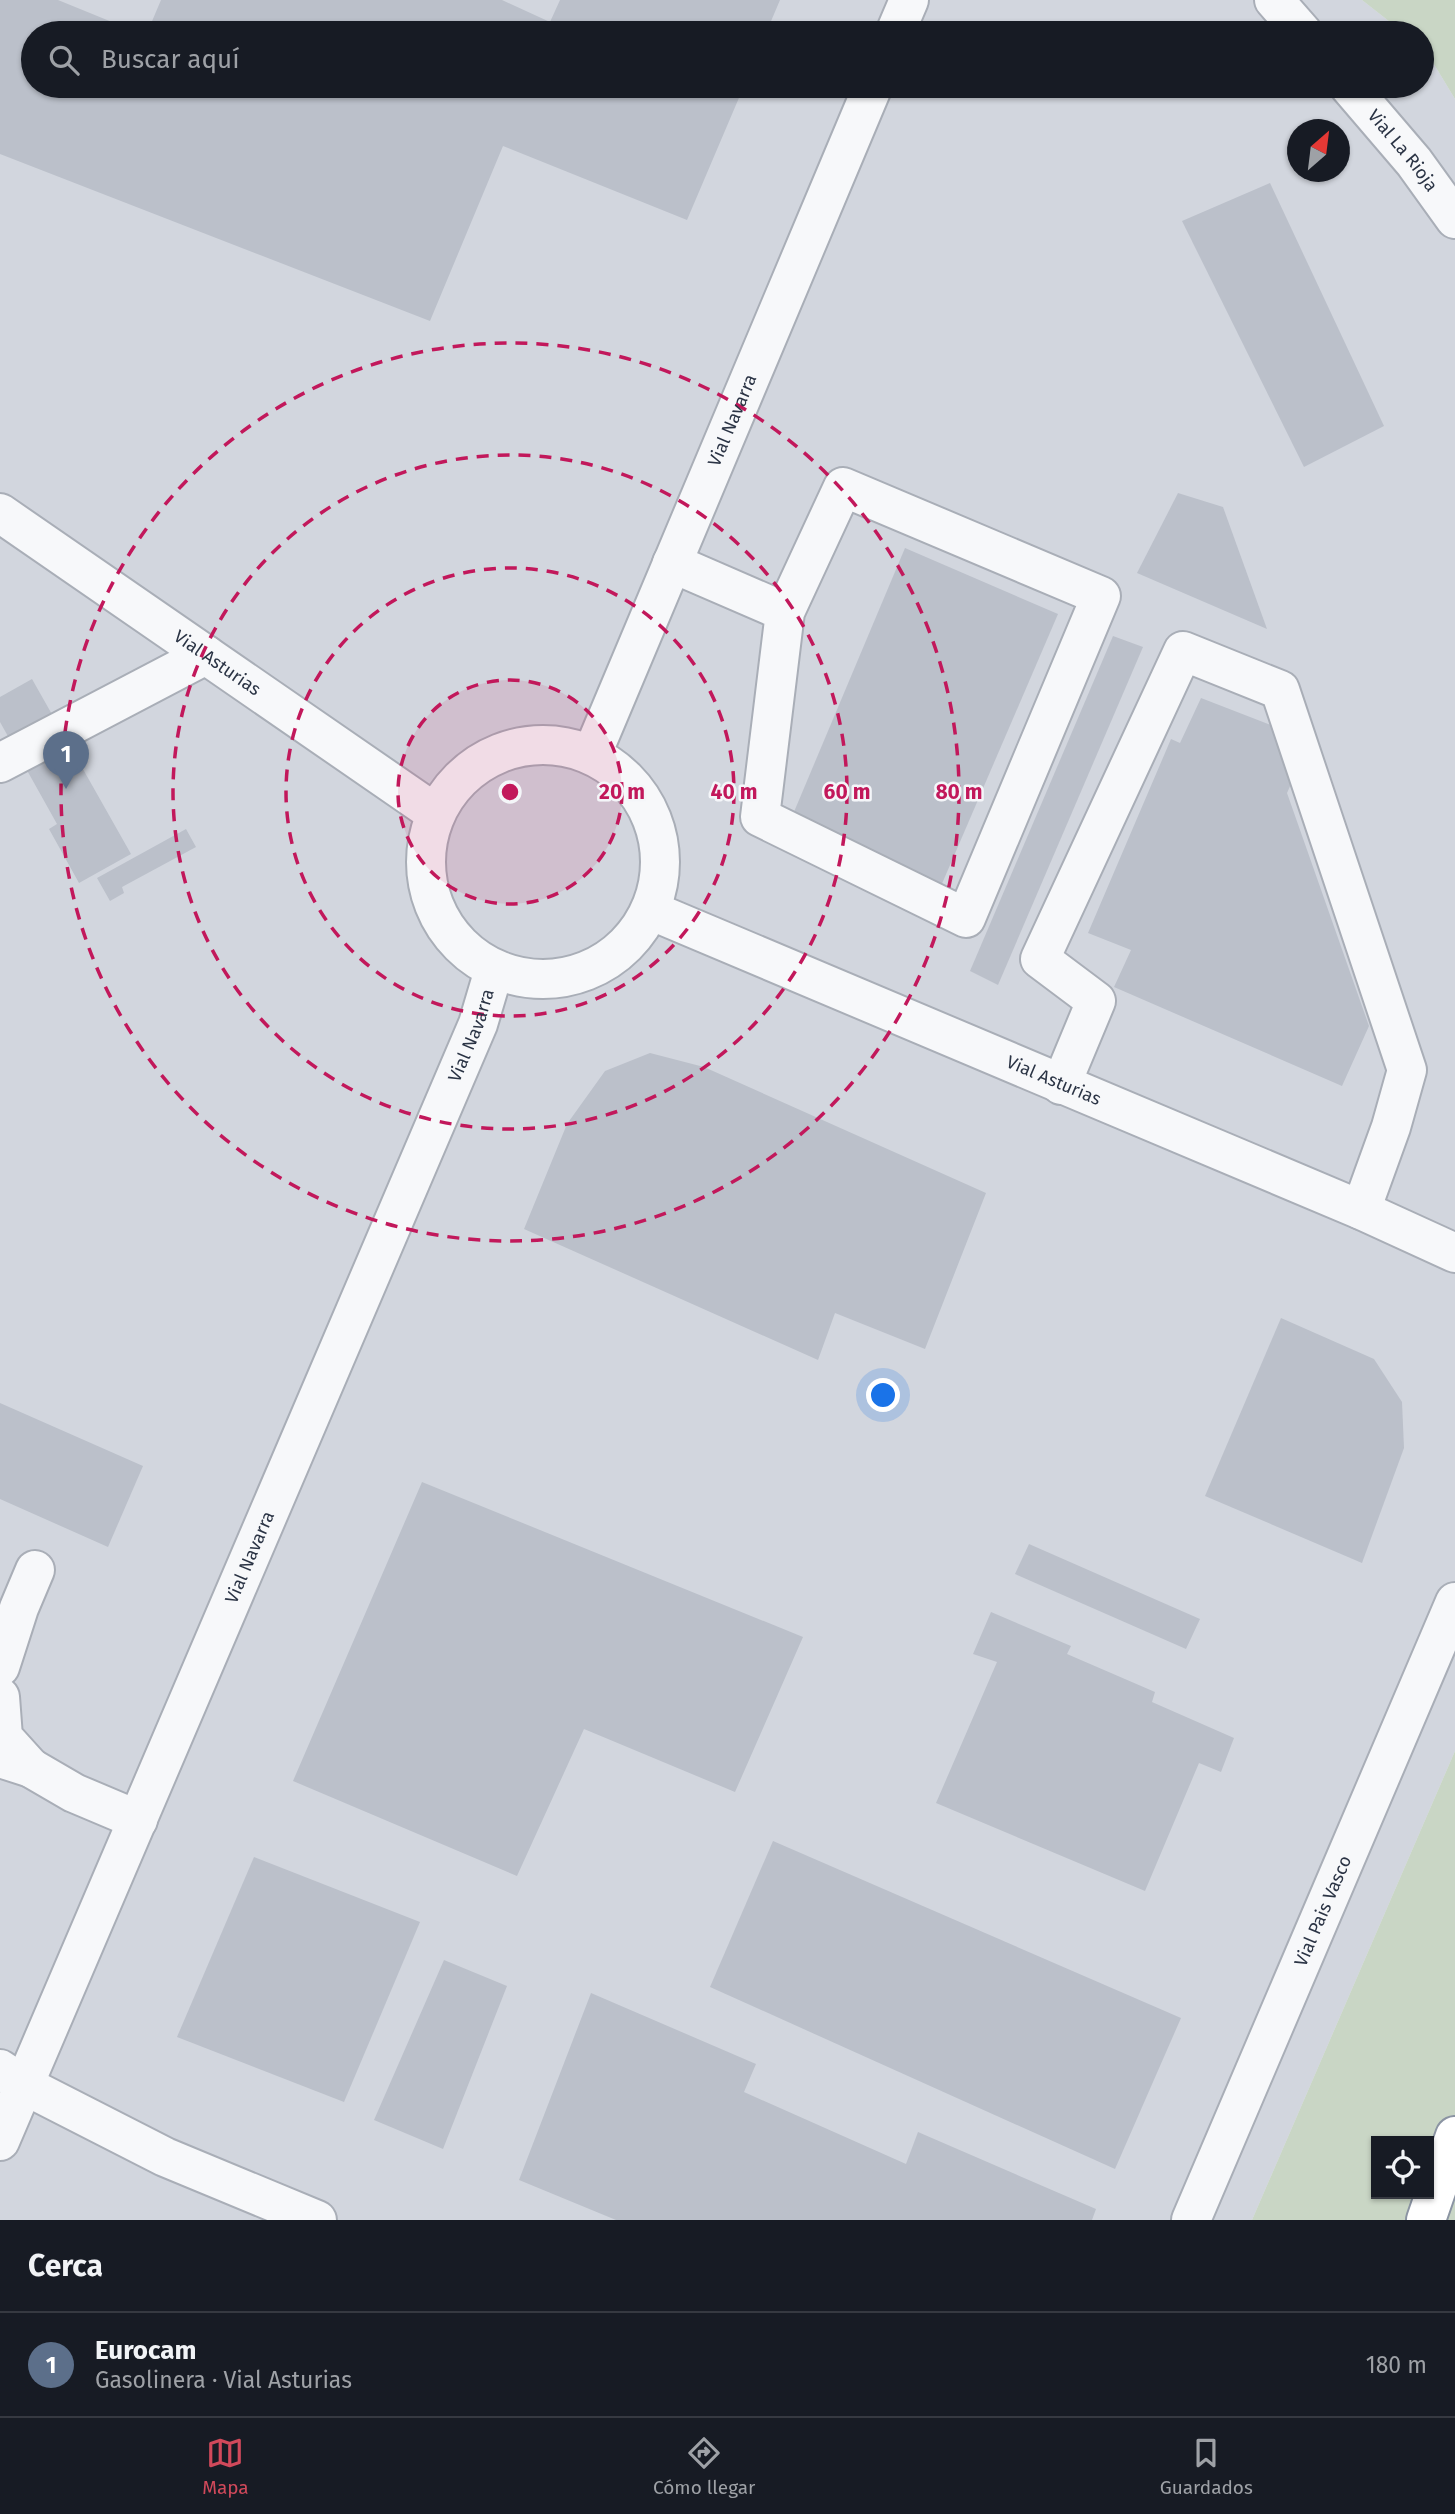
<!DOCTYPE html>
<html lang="es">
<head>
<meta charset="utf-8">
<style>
	body { margin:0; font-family:"Fira Sans",sans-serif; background:#20242c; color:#f1f3f6 }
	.controls { position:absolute; right:21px; bottom:21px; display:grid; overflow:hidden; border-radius:0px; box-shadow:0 2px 5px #0004 }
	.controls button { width:63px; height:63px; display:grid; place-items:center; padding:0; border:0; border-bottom:2px solid #363941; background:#171b24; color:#f1f3f6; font:35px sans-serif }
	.compass { position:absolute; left:1287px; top:119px; width:63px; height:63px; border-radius:50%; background:#171b24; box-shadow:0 2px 5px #0004; rotate:28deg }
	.you { position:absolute; left:884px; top:1396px; width:24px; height:24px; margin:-18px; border:5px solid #fff; border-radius:50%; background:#1a73e8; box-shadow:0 0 0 10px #1a73e833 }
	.badge { display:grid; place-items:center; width:46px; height:46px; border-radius:50%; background:#d1495b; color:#fff; font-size:23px; font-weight:700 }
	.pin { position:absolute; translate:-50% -58px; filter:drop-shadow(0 2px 4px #0008) }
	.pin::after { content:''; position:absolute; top:37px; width:24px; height:21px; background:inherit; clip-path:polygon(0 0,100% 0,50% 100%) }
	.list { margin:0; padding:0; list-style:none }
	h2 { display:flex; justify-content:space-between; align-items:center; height:91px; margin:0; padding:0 28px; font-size:30px }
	h2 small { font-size:23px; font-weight:400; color:#9ea1a6 }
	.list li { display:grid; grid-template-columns:46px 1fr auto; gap:21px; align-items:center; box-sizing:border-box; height:105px; padding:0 28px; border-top:2px solid #363941 }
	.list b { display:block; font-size:26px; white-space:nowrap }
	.list p { margin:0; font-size:23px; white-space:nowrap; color:#9ea1a6 }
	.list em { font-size:23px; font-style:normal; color:#9ea1a6 }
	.icon { flex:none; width:38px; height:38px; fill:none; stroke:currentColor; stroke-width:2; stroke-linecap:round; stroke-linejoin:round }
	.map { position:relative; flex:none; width:1455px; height:2220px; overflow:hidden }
	.search { position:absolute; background:#171b24; box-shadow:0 2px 5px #0004; left:21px; right:21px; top:21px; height:77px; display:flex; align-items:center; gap:18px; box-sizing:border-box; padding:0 24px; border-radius:38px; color:#9ea1a6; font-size:26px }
	.sheet { height:196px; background:#171b24 }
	nav { display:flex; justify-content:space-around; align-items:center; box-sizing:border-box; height:98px; border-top:2px solid #363941; background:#171b24; font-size:19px; color:#9ea1a6 }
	nav a { display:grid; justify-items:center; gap:4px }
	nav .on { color:#d1495b }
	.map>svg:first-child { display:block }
	.built { fill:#d2d6de; fill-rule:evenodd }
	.green { fill:#c9d6c5; fill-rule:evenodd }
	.building { fill:#bbc0ca }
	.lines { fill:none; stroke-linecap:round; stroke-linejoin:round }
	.minor-casing { stroke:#a9aeb7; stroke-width:42 }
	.highway-casing { stroke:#8b94a3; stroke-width:42 }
	.minor { stroke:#f7f8fa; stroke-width:38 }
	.highway { stroke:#fff; stroke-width:38 }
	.ring { fill:none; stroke:#c2185b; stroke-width:3.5; stroke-dasharray:12 9 }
	.labels { text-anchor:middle; stroke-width:5; stroke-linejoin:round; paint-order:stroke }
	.street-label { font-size:18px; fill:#2b3445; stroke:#f4f6f9 }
	.centre { fill:#c2185b; stroke:#f4f6f9; stroke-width:3.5 }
	.ring-label { font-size:21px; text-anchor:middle; font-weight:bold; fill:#c2185b; stroke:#f4f6f9; stroke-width:5; stroke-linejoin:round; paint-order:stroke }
</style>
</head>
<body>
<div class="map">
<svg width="1455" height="2220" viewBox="0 0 1455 2220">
	<rect width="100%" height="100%" fill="#e4e7ec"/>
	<path class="built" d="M0 0H1362L1404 33H33V86H1422V48L1426 51 1455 99V1751L1252 2220H0ZM1298 130H1340V172H1298Z"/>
	<g class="green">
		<polygon points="1362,0 1455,0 1455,99 1426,51 1422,48 1422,33 1404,33"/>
		<path d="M1455 1751V2220H1252ZM1376 2141H1429V2194H1376Z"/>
	</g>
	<g class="building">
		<polygon points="0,0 58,0 139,33 33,33 33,86 744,86 687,220 503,146 430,321 0,154"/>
		<polygon points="161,0 502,0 550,22 560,0 780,0 766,33 147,33"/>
		<polygon points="1270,183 1384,426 1304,467 1182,221"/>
		<polygon points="1178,493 1223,507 1267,629 1137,573"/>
		<polygon points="905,548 1058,614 941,886 791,819"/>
		<polygon points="1113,636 1143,647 998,985 970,971"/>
		<polygon points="32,679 131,854 79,883 49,829 57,824 0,722 0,697"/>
		<polygon points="1201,698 1273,726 1295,775 1287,793 1369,1026 1342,1086 1114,987 1131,950 1088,933 1171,739 1180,743"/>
		<polygon points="186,829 196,847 122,887 124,893 110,901 97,878"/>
		<polygon points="650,1053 704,1067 986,1193 925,1349 835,1313 818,1360 524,1229 567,1124 605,1071"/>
		<polygon points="1281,1318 1374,1359 1402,1402 1404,1448 1362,1563 1205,1496"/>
		<polygon points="0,1403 143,1466 108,1547 0,1499"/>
		<polygon points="422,1482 803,1637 735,1792 584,1729 517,1876 293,1781"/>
		<polygon points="1029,1544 1200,1619 1186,1649 1015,1574"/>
		<polygon points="991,1612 1071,1646 1067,1654 1155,1692 1152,1702 1234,1738 1221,1772 1199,1763 1145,1891 936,1803 997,1662 973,1654"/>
		<polygon points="773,1841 1181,2018 1115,2169 710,1987"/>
		<polygon points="254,1857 420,1922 344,2102 177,2037"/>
		<polygon points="444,1960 507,1986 443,2149 374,2120"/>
		<polygon points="591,1993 756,2064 744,2092 906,2164 918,2132 1096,2209 1092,2220 616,2220 519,2180"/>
	</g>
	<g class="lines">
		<g class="minor-casing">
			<g id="minor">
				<polyline points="1274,0 1303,33"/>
				<polyline points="895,33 909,0"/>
				<path id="s1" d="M1349 86 1414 162 1455 219"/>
				<path id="s2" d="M0 513 435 813"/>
				<polyline points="672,563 785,612 843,487 1101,596 966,918 760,817 785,612"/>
				<circle cx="543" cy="862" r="117"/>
				<path id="s3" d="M592 754 873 86"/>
				<polyline points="0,763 206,655"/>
				<path id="s4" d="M652 911 1361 1210 1455 1253"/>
				<polyline points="1061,1085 1096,1001 1040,959 1183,651 1280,690 1407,1070 1391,1127 1361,1210"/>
				<polyline points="0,1667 19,1608 35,1570"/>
				<polyline points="0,1697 3,1737 31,1768"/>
				<polyline points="0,1758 31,1768 74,1793 138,1820"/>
				<polyline points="0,2069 24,2085 165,2157 317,2220"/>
				<path id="s5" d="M0 2141 478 1024 494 970"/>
				<path id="s6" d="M1191 2220 1455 1602"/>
			</g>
		</g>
		<g class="highway-casing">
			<polyline id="highway" points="1426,2220 1455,2136"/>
		</g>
		<use href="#minor" class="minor"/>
		<use href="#highway" class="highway"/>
	</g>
	<circle cx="510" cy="792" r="112" fill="#c2185b" fill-opacity=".12"/>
	<g class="ring">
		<circle cx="510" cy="792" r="112"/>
		<circle cx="510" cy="792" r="224"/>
		<circle cx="510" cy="792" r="337"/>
		<circle cx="510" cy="792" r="449"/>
	</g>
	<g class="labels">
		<g class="street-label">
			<text dy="6" stroke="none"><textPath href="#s1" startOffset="84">Vial La Rioja</textPath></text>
			<text dy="6" stroke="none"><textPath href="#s3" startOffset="362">Vial Navarra</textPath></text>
			<text dy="6" stroke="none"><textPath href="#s2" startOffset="264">Vial Asturias</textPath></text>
			<text dy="6" stroke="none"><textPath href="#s5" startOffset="1202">Vial Navarra</textPath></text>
			<text dy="6" stroke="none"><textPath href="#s4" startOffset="436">Vial Asturias</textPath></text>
			<text dy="6" stroke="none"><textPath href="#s5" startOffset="635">Vial Navarra</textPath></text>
			<text dy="6" stroke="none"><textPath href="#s6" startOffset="336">Vial Pais Vasco</textPath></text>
		</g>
	</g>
	<circle cx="510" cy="792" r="10" class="centre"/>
	<g class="ring-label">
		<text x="622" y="799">20 m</text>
		<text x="734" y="799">40 m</text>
		<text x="847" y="799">60 m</text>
		<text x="959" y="799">80 m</text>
	</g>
</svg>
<div class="controls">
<button><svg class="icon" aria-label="locate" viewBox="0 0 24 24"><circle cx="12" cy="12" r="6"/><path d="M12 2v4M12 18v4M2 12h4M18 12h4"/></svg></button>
</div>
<svg class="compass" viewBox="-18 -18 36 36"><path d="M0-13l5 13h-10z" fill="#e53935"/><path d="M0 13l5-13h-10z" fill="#9ea1a6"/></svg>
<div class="you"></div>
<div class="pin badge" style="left:66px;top:789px;background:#5c6f8a">1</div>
<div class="search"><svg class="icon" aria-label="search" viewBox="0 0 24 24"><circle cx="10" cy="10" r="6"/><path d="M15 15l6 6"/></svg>Buscar aquí</div>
</div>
<section class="sheet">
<h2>Cerca<small></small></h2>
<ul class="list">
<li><span class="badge" style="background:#5c6f8a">1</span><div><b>Eurocam</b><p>Gasolinera · Vial Asturias</p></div><em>180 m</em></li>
</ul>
</section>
<nav>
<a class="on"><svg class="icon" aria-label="map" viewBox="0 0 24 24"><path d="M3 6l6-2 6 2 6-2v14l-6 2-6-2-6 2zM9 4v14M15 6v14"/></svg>Mapa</a>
<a><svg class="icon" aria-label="directions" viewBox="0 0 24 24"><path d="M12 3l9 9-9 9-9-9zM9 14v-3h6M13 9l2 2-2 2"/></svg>Cómo llegar</a>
<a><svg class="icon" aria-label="saved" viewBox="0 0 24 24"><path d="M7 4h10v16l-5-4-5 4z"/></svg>Guardados</a>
</nav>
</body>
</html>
